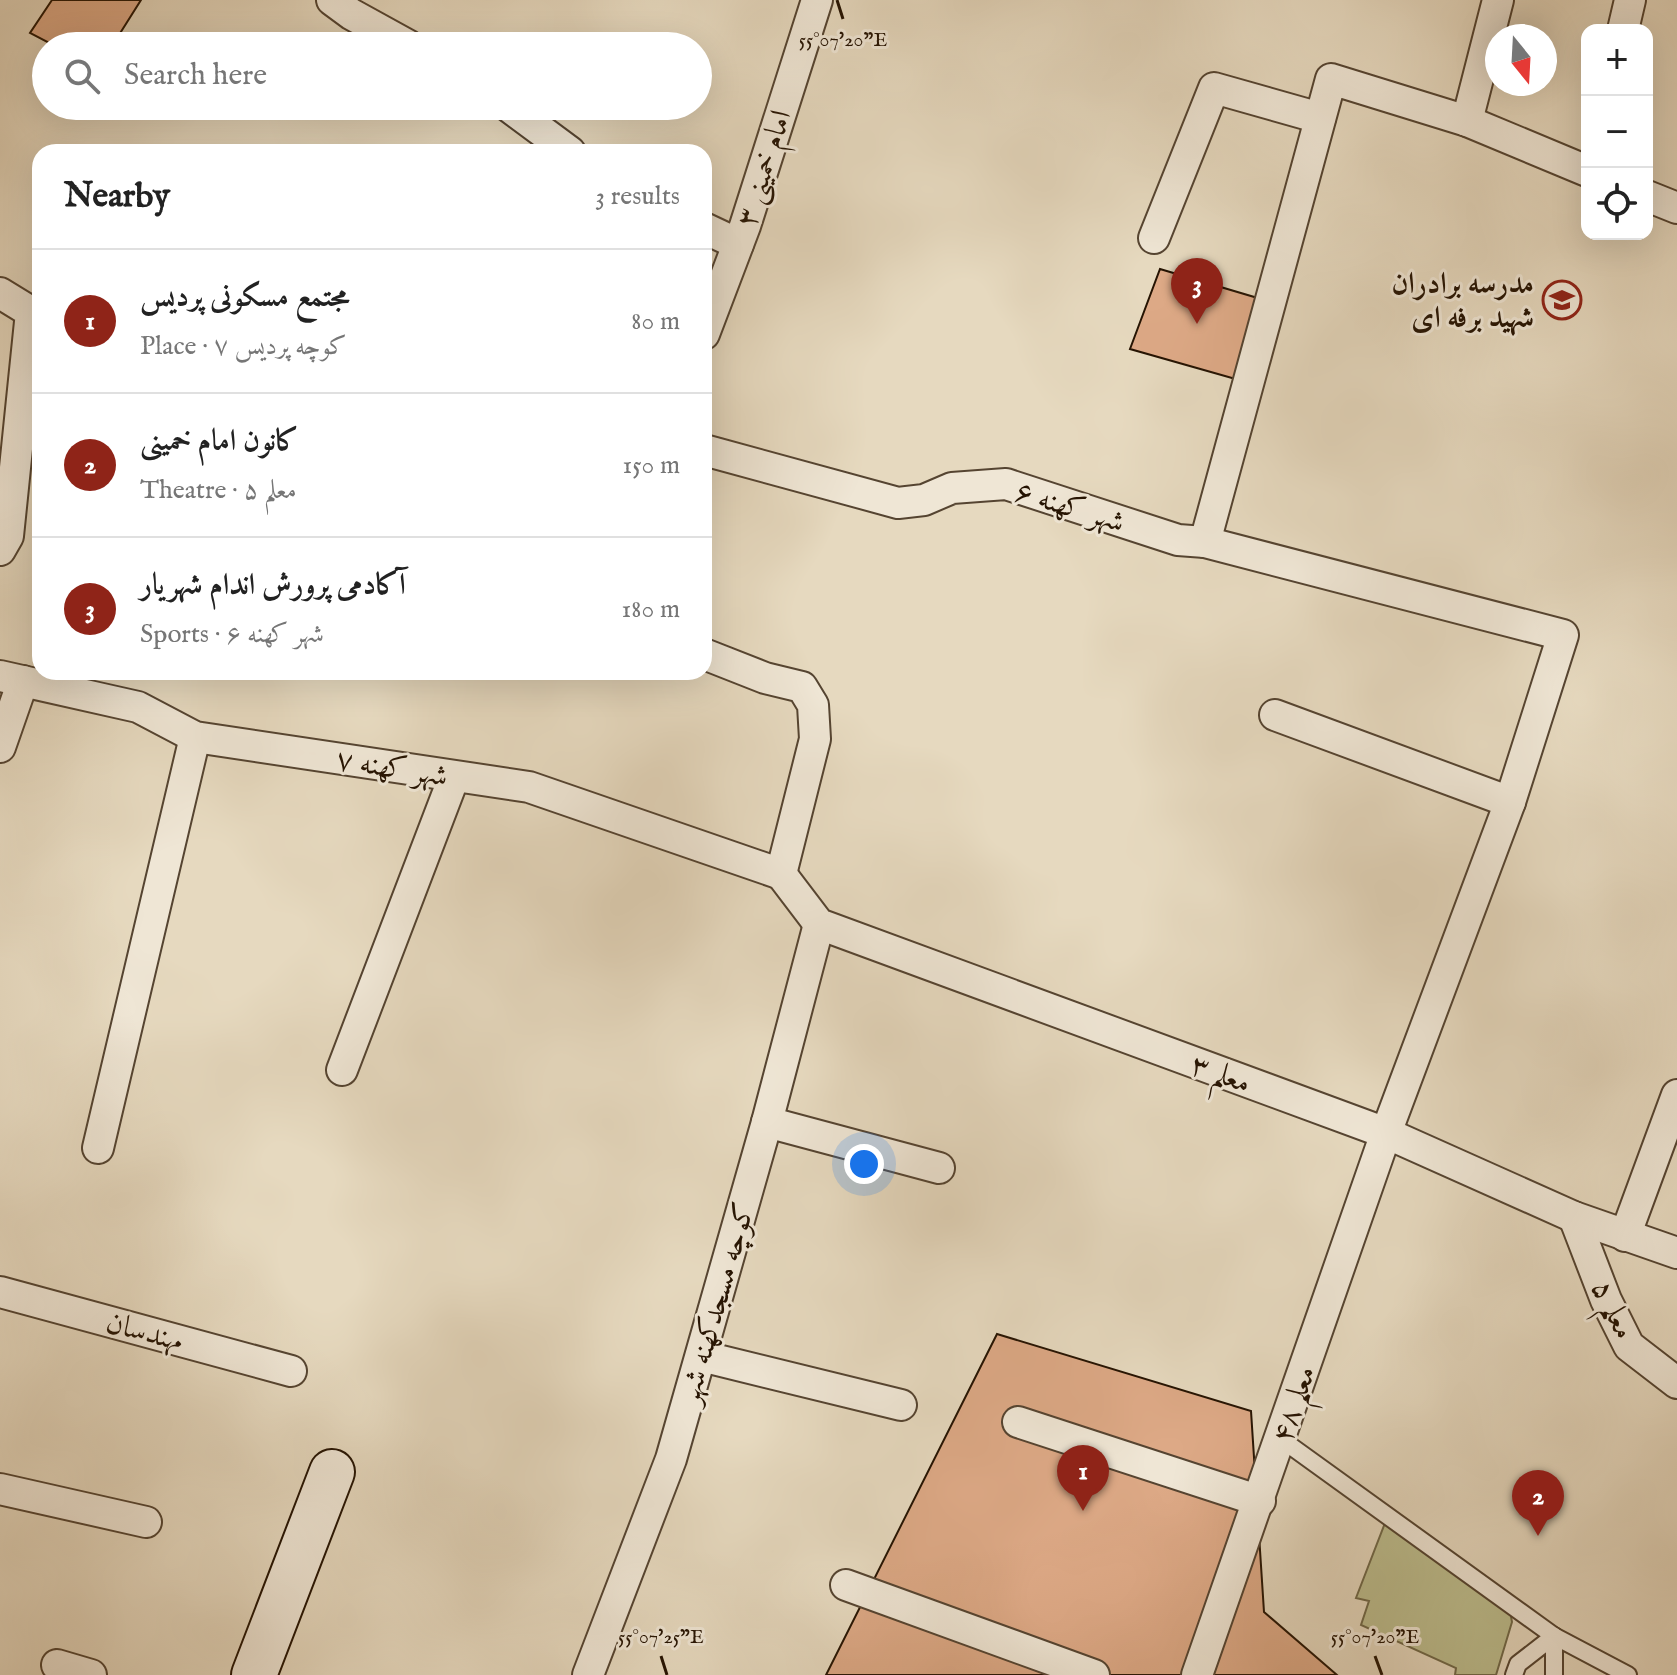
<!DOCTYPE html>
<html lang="en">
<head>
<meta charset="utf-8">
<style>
	body { margin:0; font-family:"IM FELL English",Amiri,serif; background:#f6f6f6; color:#222 }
	.controls { position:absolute; right:24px; top:24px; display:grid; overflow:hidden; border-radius:16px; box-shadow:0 8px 32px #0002 }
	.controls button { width:72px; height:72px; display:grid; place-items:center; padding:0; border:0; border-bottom:2px solid #e0e0e0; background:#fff; color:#222; font:40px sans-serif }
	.compass { position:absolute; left:1485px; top:24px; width:72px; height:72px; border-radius:50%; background:#fff; box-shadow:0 8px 32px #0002; rotate:162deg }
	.you { position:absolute; left:864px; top:1164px; width:28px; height:28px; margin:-20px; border:6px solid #fff; border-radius:50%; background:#1a73e8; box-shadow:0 0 0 12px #1a73e833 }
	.badge { display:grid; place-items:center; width:52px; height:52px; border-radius:50%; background:#8f2418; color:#fff; font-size:26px; font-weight:700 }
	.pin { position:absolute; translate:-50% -66px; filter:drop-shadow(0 2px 4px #0008) }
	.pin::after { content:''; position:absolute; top:42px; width:28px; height:24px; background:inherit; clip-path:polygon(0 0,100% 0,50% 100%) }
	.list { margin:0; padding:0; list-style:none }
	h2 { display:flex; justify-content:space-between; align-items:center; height:104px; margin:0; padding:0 32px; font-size:34px }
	h2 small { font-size:26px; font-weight:400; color:#767676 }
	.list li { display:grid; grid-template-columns:52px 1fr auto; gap:24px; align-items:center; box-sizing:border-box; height:144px; padding:0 32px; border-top:2px solid #e0e0e0 }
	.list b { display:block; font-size:30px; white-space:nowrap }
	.list p { margin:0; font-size:26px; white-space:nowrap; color:#767676 }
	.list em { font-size:26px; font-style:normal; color:#767676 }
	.icon { flex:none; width:44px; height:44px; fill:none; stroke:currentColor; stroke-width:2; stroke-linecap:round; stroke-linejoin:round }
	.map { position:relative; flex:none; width:1677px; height:1675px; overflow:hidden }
	.search { position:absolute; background:#fff; box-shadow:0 8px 32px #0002; left:32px; top:32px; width:680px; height:88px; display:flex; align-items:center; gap:20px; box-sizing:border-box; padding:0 28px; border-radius:44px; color:#767676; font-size:30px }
	.panel { position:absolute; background:#fff; box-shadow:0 8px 32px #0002; left:32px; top:144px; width:680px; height:536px; border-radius:24px }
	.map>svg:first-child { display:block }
	.green { fill:#bcbd8e; stroke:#706848; stroke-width:2 }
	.building { fill:#dda986; stroke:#251302; stroke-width:2 }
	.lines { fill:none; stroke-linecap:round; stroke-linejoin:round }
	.lane-casing { stroke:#554431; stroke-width:20 }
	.street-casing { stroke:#554431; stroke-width:34 }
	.secondary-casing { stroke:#251302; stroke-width:48 }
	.lane { stroke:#efe6d5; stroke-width:16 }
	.street { stroke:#efe6d5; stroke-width:30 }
	.secondary { stroke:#efe6d5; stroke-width:44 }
	.ticks { fill:none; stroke:#251302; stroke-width:3 }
	.labels { text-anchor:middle; stroke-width:6; stroke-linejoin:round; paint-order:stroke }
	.street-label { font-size:30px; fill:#251302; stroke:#efe6d5 }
	.poi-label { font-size:30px; font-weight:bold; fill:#251302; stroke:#efe6d5; text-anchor:end }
	.ticks-label { font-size:20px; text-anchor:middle; fill:#251302; stroke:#efe6d5; stroke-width:6; stroke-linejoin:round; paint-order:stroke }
</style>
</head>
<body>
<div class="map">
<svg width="1677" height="1675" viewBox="0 0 1677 1675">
	<rect width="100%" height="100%" fill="#e6d9bf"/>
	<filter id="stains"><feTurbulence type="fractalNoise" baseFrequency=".0025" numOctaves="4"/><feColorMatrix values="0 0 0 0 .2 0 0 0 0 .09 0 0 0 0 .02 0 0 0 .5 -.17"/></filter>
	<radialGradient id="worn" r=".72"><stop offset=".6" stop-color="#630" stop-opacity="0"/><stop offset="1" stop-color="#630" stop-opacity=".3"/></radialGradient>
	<polygon class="green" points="1385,1523 1510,1611 1512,1622 1496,1675 1455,1675 1456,1668 1361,1625 1369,1601 1356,1598"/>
	<g class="building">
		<polygon points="52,0 141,0 112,46 55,46 30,33"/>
		<polygon points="1160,269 1261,299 1239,380 1130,349"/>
		<polygon points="997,1334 1251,1411 1264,1612 1337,1675 826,1675"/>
	</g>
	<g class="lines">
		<g class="lane-casing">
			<g id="lane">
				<polyline points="1281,1439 1554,1636 1628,1675"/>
				<polyline points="1514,1675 1518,1664 1554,1636"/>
				<polyline points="1554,1675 1554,1636"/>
			</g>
		</g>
		<g class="street-casing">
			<g id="street">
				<polyline points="332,0 351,14 409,46"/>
				<polyline points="1623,30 1630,0"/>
				<polyline points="508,106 570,152"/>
				<polyline points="1467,121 1498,0"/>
				<polyline points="1647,196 1677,208"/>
				<polyline points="704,228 738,244"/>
				<polyline points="1154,238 1214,88 1320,118"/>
				<polyline points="0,293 31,312 8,536 0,550"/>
				<polyline points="704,334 745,226 817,0"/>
				<polyline points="704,450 898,503 924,500 952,488 1006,484 1178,540 1205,542 1563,635 1510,802 1386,1133 1197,1675"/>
				<polyline points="1205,542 1331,79 1467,121 1587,171"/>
				<polyline points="704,654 765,678 802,687 813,705 815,739 781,874"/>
				<polyline points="0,676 138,707 195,737 529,787 781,874"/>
				<polyline points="1275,715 1510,802"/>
				<polyline points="0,747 23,681"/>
				<polyline points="781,874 819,924 1386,1133 1574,1217 1677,1253"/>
				<polyline points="342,1070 454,777"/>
				<polyline points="767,1122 939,1168"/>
				<polyline points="98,1148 195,737"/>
				<polyline points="1574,1217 1606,1300 1629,1346 1677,1383"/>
				<polyline points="1625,1236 1677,1095"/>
				<polyline points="0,1292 291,1371"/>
				<polyline points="701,1356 901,1405"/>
				<polyline points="1018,1422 1260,1501"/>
				<polyline points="0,1489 146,1522"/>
				<polyline points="846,1585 1094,1675"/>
				<polyline points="57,1665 91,1675"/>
				<polyline points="588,1675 671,1459 767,1122 819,924"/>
			</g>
		</g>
		<g class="secondary-casing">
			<polyline id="secondary" points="254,1675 332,1472"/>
		</g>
		<use href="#lane" class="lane"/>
		<use href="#street" class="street"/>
		<use href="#secondary" class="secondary"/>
	</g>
	<path class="ticks" d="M837 0 843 19M661 1656 667 1675M1375 1656 1382 1675"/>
	<defs>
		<g id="school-ring" transform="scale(2)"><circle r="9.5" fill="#efe6d5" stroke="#8f2418" stroke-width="1.5"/><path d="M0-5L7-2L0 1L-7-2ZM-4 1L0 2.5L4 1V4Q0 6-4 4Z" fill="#8f2418"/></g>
	</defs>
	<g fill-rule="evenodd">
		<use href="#school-ring" x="1562" y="300"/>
	</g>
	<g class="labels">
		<g class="street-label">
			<text transform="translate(763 168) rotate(-72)" y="10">امام خمینی ۳</text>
			<text transform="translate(1070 506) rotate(17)" y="10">شهر کهنه ۶</text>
			<text transform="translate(392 767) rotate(9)" y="10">شهر کهنه ۷</text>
			<text transform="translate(1221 1073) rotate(20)" y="10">معلم ۳</text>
			<text transform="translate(716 1303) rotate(-74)" y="10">کوچه مسجدکهنه شهر</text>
			<text transform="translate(1614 1309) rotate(64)" y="10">معلم ۵</text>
			<text transform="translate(145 1331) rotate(15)" y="10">مهندسان</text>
			<text transform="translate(1293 1404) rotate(-71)" y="10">معلم ۴۸</text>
		</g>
		<g class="poi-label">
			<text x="1534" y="293">مدرسه برادران<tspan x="1534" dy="34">شهید برفه ای</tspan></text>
		</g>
	</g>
	<g class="ticks-label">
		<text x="843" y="46">55°07'20"E</text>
		<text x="661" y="1643">55°07'25"E</text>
		<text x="1375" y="1643">55°07'20"E</text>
	</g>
	<rect width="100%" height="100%" filter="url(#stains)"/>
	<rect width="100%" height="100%" fill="url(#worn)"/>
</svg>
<div class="controls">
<button>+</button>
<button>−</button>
<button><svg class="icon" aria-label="locate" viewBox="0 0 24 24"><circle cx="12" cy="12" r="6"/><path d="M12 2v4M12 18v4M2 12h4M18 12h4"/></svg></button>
</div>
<svg class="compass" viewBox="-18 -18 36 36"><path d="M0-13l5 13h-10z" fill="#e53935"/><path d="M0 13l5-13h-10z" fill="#767676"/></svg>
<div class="you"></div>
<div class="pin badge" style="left:1083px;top:1511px">1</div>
<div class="pin badge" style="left:1538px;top:1536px">2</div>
<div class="pin badge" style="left:1197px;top:324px">3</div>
<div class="search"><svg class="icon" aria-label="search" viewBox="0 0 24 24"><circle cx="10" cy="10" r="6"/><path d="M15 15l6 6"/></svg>Search here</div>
<section class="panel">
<h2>Nearby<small>3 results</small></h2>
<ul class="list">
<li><span class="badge">1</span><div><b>مجتمع مسکونی پردیس</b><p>Place · کوچه پردیس ۷</p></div><em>80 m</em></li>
<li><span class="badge">2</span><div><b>کانون امام خمینی</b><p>Theatre · معلم ۵</p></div><em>150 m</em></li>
<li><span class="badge">3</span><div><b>آکادمی پرورش اندام شهریار</b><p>Sports · شهر کهنه ۶</p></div><em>180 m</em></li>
</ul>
</section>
</div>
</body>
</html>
